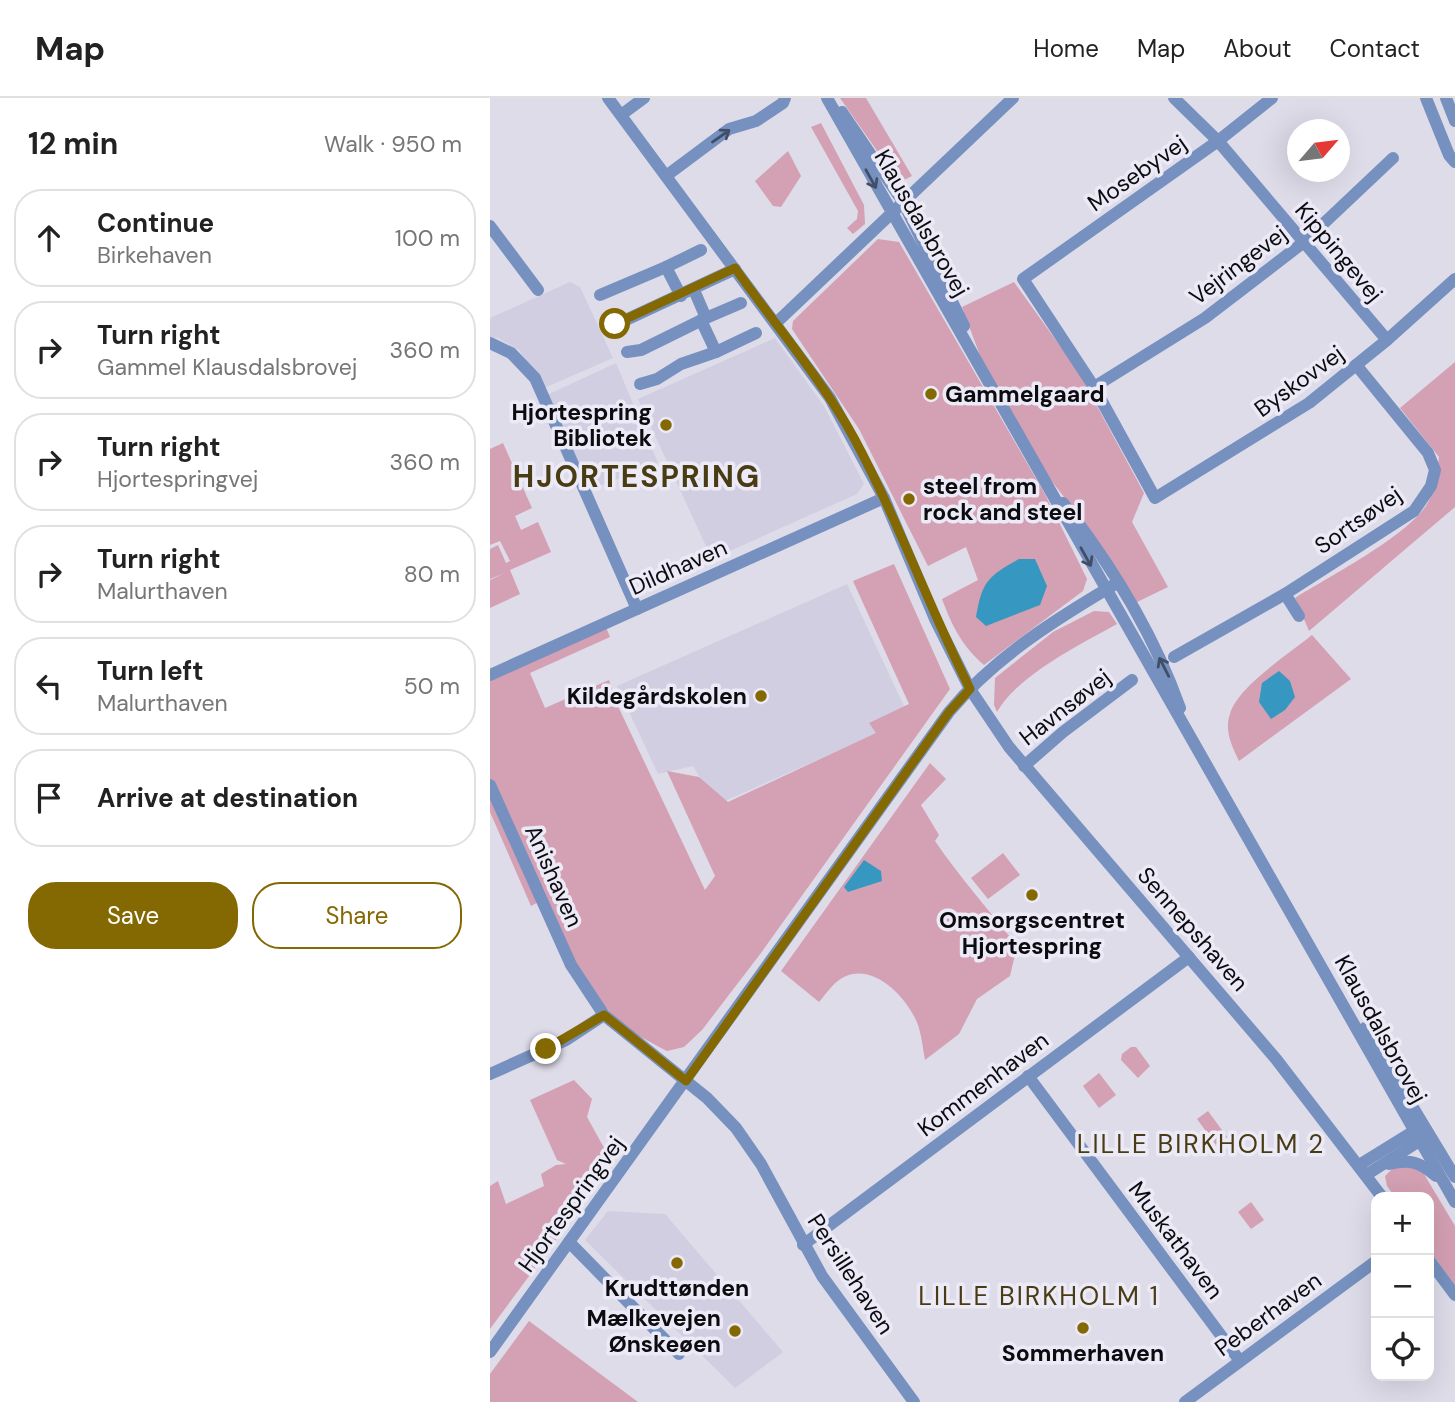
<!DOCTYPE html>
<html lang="en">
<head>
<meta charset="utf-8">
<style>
	body { margin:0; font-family:"DM Sans",sans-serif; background:#f2f2f2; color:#222 }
	.controls { position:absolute; right:21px; bottom:21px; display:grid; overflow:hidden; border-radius:14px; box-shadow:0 7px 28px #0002 }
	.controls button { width:63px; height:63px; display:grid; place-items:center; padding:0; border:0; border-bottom:2px solid #e0e0e0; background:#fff; color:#222; font:35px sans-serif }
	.compass { position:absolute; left:797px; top:21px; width:63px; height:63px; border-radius:50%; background:#fff; box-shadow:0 7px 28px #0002; rotate:62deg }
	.stop { position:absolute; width:21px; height:21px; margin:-16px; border:5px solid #846802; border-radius:50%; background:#fff }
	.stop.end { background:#846802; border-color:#fff; box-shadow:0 2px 7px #0008 }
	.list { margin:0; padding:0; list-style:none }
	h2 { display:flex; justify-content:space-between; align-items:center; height:91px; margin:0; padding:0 28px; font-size:30px }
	h2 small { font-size:23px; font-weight:400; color:#767676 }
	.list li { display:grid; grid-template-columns:46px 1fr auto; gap:21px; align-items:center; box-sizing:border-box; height:98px; margin:0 14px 14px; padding:0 14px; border:2px solid #e0e0e0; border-radius:28px }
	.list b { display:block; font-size:26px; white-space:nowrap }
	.list p { margin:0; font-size:23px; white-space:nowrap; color:#767676 }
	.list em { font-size:23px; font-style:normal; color:#767676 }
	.actions { display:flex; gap:14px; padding:21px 28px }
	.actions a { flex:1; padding:16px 0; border:2px solid #846802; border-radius:28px; text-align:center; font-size:24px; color:#846802 }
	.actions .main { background:#846802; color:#fff }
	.icon { flex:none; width:38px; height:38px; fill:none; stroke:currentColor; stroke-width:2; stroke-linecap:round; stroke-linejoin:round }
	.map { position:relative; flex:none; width:965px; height:1304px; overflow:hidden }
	header { display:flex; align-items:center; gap:42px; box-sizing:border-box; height:98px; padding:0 35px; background:#fff; border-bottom:2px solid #e0e0e0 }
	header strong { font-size:33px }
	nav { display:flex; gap:38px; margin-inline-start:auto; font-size:24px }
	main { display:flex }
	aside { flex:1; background:#fff }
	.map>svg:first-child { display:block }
	.built { fill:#d1cee1 }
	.green { fill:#d4a0b3 }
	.water { fill:#3698c0 }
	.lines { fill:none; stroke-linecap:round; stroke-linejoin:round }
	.minor { stroke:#7691bf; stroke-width:12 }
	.oneway { stroke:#414e67 }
	.route { stroke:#846802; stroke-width:9 }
	.poi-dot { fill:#846802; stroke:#ebeaf6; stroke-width:2.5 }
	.labels { text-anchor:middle; stroke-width:7; stroke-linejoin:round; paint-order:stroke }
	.street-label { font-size:23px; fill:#0c0b0f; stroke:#ebeaf6 }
	.poi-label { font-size:23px; font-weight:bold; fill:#0c0b0f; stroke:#ebeaf6; text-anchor:end }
	.quarter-label { font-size:26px; letter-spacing:2px; fill:#493b13; stroke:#ebeaf6 }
	.district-label { font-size:30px; font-weight:bold; letter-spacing:2px; fill:#493b13; stroke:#ebeaf6 }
</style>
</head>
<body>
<header>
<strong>Map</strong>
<nav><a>Home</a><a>Map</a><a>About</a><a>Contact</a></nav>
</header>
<main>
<aside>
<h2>12 min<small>Walk · 950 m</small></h2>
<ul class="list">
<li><svg class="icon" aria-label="ahead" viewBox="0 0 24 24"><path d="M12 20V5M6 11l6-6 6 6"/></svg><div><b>Continue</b><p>Birkehaven</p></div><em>100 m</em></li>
<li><svg class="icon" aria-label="right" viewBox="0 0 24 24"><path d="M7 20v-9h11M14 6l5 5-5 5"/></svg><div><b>Turn right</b><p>Gammel Klausdalsbrovej</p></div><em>360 m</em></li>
<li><svg class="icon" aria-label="right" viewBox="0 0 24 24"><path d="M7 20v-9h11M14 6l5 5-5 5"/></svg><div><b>Turn right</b><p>Hjortespringvej</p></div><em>360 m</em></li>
<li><svg class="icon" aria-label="right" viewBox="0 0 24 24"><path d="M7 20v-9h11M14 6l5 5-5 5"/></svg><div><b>Turn right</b><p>Malurthaven</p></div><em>80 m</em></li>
<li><svg class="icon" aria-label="left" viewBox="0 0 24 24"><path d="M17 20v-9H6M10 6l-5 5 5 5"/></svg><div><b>Turn left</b><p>Malurthaven</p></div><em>50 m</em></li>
<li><svg class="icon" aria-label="arrive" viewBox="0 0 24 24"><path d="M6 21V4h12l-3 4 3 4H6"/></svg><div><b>Arrive at destination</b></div></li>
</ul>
<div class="actions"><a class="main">Save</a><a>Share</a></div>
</aside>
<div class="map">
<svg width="965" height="1304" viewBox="0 0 965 1304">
	<rect width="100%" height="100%" fill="#dedce9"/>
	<g class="built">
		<polygon points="80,184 90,189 123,260 54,290 29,252 8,240 0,239 0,220"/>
		<polygon points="285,240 334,308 374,386 367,396 222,461 148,301"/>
		<polygon points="126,265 168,365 102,391 57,297"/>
		<polygon points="357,486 414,608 388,635 226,707 203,668 168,676 127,588"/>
		<polygon points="118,1113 175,1116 293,1254 245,1290 95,1142"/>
	</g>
	<g class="green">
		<polygon points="350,0 376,0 422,78 414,82 404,77"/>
		<polygon points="331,25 374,107 375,126 363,136 357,130 367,121 368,113 321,29"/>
		<polygon points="298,53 311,78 291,109 283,108 265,83"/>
		<path d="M388 141 409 144 555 396 597 481 593 493 494 567C472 548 462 528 452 501L488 482 476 449 438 468 369 331 302 231 303 223Z"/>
		<polygon points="524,184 588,273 654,395 642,424 678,489 645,505 598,430 557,377 492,263 472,209"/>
		<path d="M965 264V409L819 533 805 500C838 479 918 438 937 406 946 391 947 376 949 359L910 310Z"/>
		<polygon points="13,345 42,410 25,418 31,432 48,424 61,454 20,472 30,496 0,510 0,482 15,475 0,481 0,451 8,447 16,465 20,463 10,443 0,447 0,351"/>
		<path d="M404 466 460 591 271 855 212 932 194 949 177 953C164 946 151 940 139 931 97 900 76 846 56 800L41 808 0 714V583L116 529 120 539 40 575 55 610 119 582 126 604 215 792 225 778 177 673 209 679 238 704 386 635 379 625 419 606 363 483Z"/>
		<path d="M604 513 619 514 627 526C591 546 528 577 507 614L504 607 505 580 563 534Z"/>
		<path d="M822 537 861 581 749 663C742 648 734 633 740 616 747 589 800 555 822 537Z"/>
		<path d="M440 665 456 681 431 707 449 737 445 743C470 780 500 813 527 848L520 878 487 901 469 936 435 962C433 952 432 940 429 930 420 901 383 862 352 880 343 885 336 896 329 904L291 873Z"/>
		<polygon points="513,755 530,777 498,801 481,780"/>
		<polygon points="641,949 646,949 660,968 648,980 631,962 632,956"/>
		<polygon points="609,975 626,997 609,1010 593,988"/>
		<polygon points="84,982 102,1001 97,1019 118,1057 118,1071 0,1231 0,1088 8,1083 16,1106 54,1088 51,1076 66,1067 76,1066 67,1062 40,1002"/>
		<polygon points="718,1013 737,1039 726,1047 707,1021"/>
		<polygon points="905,1068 924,1069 934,1076 965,1128 965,1187 939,1152 939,1099 905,1099 897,1088 895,1078"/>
		<polygon points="761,1104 774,1122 761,1131 748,1114"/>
		<polygon points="39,1223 148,1304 0,1304 0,1276"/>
	</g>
	<g class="water">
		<path d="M529 461H545L557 488 550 507 496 528 486 519C492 484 497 479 529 461Z"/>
		<polygon points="789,573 800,583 805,599 795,612 781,621 769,604 772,585"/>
		<polygon points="374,762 391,773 392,783 358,794 354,789"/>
	</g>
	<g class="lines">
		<g class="minor">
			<polyline points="118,0 340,300 394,400 445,521 480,591 519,649 786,961 892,1099"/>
			<polyline points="337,0 965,1104"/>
			<polyline points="684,0 728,43 897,242"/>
			<polyline points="782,0 728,43 533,181 604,289 665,400 819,305 897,242 965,181"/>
			<polyline points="936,0 959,57 965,64"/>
			<polyline points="956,0 965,23"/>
			<polyline points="352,14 413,104 474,228"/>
			<polyline points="131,17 154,0"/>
			<polyline points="176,78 239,31 266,23 293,5 295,0"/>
			<polyline points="0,128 48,192"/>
			<polyline points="176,169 211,152"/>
			<polyline points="110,197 176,169 191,198"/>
			<polyline points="216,220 251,205"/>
			<polyline points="286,225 523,0"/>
			<polyline points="125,227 245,171"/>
			<polyline points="0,245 21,255 45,280 147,511"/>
			<polyline points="137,254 151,252 216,220 204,192"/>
			<polyline points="226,254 266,235"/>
			<polyline points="150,286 167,281 191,266 226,254 211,222"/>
			<polyline points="604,289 715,220 814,144 903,60"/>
			<path d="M573 405C620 465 664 537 690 610"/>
			<polyline points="795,496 809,518"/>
			<polyline points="684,559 795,496 924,413 941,388 945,372 938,355 867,268"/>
			<polyline points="0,577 394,400"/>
			<polyline points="534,668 573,634 642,582"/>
			<polyline points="0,687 81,867 114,917 217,1000 246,1030 271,1066 332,1178 424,1304"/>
			<polyline points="875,930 965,1079"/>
			<polyline points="0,976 76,942 114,917"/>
			<polyline points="538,978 750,1263"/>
			<path d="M899 1066C920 1061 930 1064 946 1078"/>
			<polyline points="869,1067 924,1033 930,1034"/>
			<polyline points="876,1077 934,1040"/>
			<polyline points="79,1144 189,1256"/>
			<polyline points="313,1147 699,859"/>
			<polyline points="939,1162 965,1197"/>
			<path d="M0 1254 459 614C505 559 566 521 627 485"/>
			<polyline points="695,1304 886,1163"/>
		</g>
	</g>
	<defs><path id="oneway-shaft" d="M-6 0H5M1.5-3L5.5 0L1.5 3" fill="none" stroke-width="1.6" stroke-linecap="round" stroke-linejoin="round" transform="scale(1.75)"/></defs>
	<g class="oneway">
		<use href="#oneway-shaft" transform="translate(231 38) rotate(-35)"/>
		<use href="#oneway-shaft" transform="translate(381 81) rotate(61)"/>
		<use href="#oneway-shaft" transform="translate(596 459) rotate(61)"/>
		<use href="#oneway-shaft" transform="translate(674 569) rotate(-117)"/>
	</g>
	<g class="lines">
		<path class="route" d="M56 951 114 917 196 983 459 614 480 591C439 509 408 422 364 340 331 280 285 227 245 170L125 226"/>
	</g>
	<g class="poi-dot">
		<circle cx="441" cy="296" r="7"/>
		<circle cx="176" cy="327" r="7"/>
		<circle cx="419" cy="401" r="7"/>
		<circle cx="271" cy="598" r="7"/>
		<circle cx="542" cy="797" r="7"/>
		<circle cx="187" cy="1165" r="7"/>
		<circle cx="593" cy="1230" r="7"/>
		<circle cx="245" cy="1233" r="7"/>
	</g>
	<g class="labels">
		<g class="street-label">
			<text transform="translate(647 75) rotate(-35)" y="8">Mosebyvej</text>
			<text transform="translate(432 125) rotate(60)" y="8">Klausdalsbrovej</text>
			<text transform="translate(849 154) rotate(50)" y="8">Kippingevej</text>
			<text transform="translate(748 167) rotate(-37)" y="8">Vejringevej</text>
			<text transform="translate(809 283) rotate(-36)" y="8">Byskovvej</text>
			<text transform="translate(868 422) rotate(-35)" y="8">Sortsøvej</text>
			<text transform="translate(188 469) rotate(-24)" y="8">Dildhaven</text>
			<text transform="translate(575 609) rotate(-38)" y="8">Havnsøvej</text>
			<text transform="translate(64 778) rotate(66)" y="8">Anishaven</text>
			<text transform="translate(703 831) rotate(49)" y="8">Sennepshaven</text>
			<text transform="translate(891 931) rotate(61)" y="8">Klausdalsbrovej</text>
			<text transform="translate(493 986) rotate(-37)" y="8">Kommenhaven</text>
			<text transform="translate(81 1106) rotate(-54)" y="8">Hjortespringvej</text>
			<text transform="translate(686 1142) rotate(53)" y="8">Muskathaven</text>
			<text transform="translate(361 1176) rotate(57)" y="8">Persillehaven</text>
			<text transform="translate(778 1216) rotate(-36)" y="8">Peberhaven</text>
		</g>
		<g class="poi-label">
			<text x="455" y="304" text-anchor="start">Gammelgaard</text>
			<text x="162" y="322">Hjortespring<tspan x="162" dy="26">Bibliotek</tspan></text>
			<text x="433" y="396" text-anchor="start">steel from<tspan x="433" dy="26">rock and steel</tspan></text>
			<text x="257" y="606">Kildegårdskolen</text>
			<text x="542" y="830" text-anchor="middle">Omsorgscentret<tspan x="542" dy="26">Hjortespring</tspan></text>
			<text x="187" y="1198" text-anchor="middle">Krudttønden</text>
			<text x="231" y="1228">Mælkevejen<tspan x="231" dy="26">Ønskeøen</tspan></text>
			<text x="593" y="1263" text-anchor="middle">Sommerhaven</text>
		</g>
		<g class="quarter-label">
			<text x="711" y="1055">LILLE BIRKHOLM 2</text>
			<text x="549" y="1207">LILLE BIRKHOLM 1</text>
		</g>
		<g class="district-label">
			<text x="147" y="389">HJORTESPRING</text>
		</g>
	</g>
</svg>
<div class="controls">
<button>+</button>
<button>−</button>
<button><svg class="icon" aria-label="locate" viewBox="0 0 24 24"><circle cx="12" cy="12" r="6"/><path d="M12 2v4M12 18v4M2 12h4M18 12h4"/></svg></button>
</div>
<svg class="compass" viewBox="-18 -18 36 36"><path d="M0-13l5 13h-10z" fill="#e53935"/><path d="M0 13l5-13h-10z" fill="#767676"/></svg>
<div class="stop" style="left:125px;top:226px"></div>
<div class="stop end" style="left:56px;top:951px"></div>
</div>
</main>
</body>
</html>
